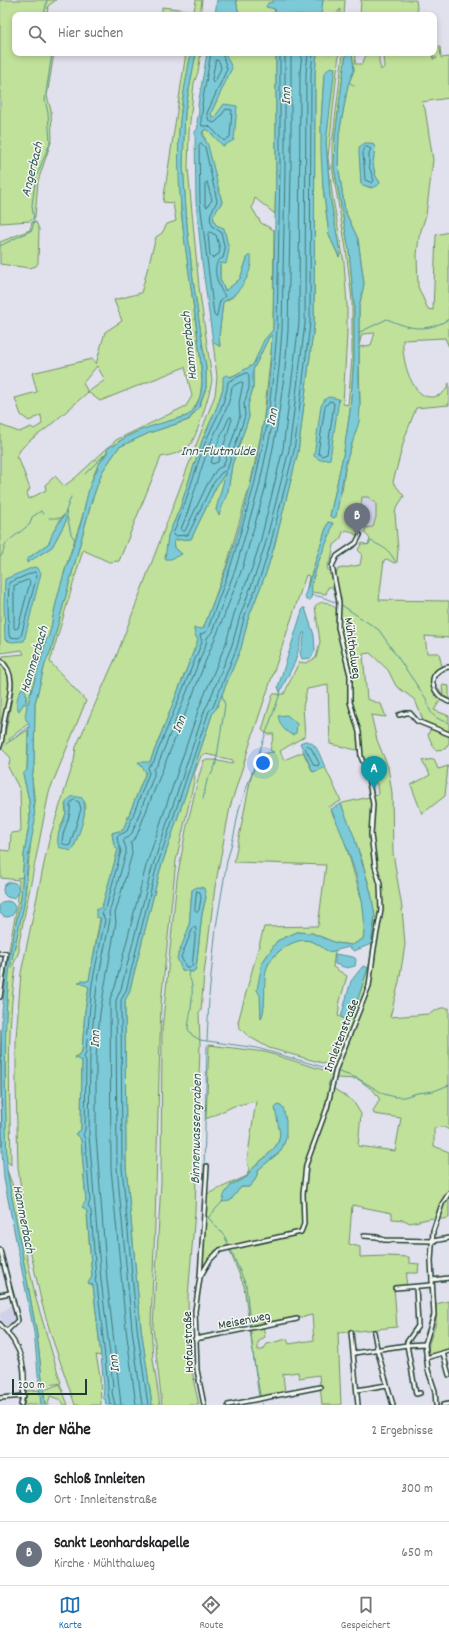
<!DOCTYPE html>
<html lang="de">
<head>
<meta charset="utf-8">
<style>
	body { margin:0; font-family:Dekko,sans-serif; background:#f2f2f2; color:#202124 }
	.scale { position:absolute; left:12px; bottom:10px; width:75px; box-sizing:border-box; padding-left:4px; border:2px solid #1f3d34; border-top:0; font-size:11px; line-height:14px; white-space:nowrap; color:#1f3d34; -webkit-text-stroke:3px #f6f6f2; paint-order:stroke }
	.you { position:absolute; left:263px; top:763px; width:14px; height:14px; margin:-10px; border:3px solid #fff; border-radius:50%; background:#1a73e8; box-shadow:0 0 0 6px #1a73e833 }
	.badge { display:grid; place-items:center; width:26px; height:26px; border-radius:50%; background:#1f6fb2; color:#fff; font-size:13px; font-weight:700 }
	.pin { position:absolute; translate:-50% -33px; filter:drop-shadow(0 1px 2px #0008) }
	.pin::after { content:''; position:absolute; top:21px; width:14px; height:12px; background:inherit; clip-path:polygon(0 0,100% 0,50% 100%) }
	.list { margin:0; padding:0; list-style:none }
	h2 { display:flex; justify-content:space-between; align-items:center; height:52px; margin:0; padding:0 16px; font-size:17px }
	h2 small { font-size:13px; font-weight:400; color:#757577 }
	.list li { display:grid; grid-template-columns:26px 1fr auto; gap:12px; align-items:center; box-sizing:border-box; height:64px; padding:0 16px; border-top:1px solid #e0e0e0 }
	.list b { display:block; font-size:15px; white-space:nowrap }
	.list p { margin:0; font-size:13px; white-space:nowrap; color:#757577 }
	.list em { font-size:13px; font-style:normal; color:#757577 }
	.icon { flex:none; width:22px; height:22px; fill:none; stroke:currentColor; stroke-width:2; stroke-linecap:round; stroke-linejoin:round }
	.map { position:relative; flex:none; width:449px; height:1405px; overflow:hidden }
	.search { position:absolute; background:#fff; box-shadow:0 2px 6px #0003; left:12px; right:12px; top:12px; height:44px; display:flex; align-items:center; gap:10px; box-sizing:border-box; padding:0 14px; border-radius:8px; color:#757577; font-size:15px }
	.sheet { height:180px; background:#fff }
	nav { display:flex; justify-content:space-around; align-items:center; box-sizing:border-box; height:56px; border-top:1px solid #e0e0e0; background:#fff; font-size:11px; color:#757577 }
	nav a { display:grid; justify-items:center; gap:2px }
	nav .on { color:#1f6fb2 }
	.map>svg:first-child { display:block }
	.built { fill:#d1d2e9 }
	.green { fill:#c0e19a; stroke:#708f67; fill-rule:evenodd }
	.water { fill:#7bcad8; stroke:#569296 }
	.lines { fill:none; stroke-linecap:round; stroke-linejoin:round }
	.shore { stroke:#447576; stroke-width:1 }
	.stream { stroke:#569296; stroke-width:1 }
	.minor-casing { stroke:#1f3d34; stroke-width:6 }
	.minor { stroke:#f6f6f2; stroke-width:3 }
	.labels { text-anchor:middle; stroke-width:3; stroke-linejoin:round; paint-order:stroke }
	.street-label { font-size:13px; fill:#1f3d34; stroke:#f6f6f2 }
	.water-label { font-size:14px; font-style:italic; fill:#315955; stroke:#f6f6f2 }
</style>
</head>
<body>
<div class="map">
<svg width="449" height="1405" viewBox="0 0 449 1405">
	<rect width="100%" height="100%" fill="#e0e1ed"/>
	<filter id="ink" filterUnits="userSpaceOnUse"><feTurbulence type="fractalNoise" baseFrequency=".025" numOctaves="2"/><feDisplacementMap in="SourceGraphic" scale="8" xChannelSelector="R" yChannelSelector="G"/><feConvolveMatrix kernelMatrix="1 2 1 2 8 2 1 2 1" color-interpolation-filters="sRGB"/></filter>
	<g filter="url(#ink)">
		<g class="built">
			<polygon points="362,497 368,497 376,503 376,517 373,527 361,527 360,515"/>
			<polygon points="12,1305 16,1320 8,1327 0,1318 0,1313"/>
		</g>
		<g class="green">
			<polygon points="0,0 56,0 48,6 47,15 15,15 15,53 54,53 47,96 51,110 52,139 38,181 35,217 30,221 0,223"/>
			<polygon points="196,0 202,0 200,15 162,15 162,7 194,11"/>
			<polygon points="236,0 273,0 275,15 239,15"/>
			<polygon points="323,0 345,0 344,15 340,15 340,9 336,15 321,15"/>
			<polygon points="361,0 416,0 418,15 372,15 368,13 367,15 360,15"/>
			<path d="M440 47 441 58 449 57V98L422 102 425 109 433 160 426 215 419 237 417 255 418 287 428 309 433 310 436 235 449 232V347L445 338 403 340C401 357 412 405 437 396 443 394 447 390 449 383V405L416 408 405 437 393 482 404 496 396 509 395 513 398 550 397 562 394 563 387 559 384 560 379 600 449 601V638L425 636 427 653H439L442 667 434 682 443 695 442 685 449 686V701L442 698 434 710 449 716V732L432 726 423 720 415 700 396 686 388 670 370 653 363 654 367 699 381 704 386 717 371 715 377 740 388 767 392 793 393 853 402 908 405 945 399 982 390 1017 429 1014 441 1008H449V1130L444 1127 434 1128V1146L449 1152V1218L435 1220 432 1218 410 1223 404 1220 392 1219V1213L352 1205 349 1244 360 1247V1257L387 1256 409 1257V1263L419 1264 418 1273H407L406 1286H394L397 1327 338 1333 341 1405H322L319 1375 299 1378 298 1372 283 1374 285 1393 259 1397 244 1286 229 1249 215 1250 204 1269H200L205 1195 247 1176 249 1169 247 1160 256 1101 234 1106 206 1119 209 1045 265 1052 333 1073 328 1085 353 1101 361 1114 358 1146 395 1151 401 1118 374 1114 373 1111 379 1101V1098L374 1091 358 1079 336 1078 333 1066 269 1048 248 1036 239 1027 238 1022 264 927 318 926 326 865 234 862 251 777 260 754 274 752 270 750 274 734H267L262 730 273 694H284L299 662 306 663 316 658 320 642 315 606C325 598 330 604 339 611L338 597 332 587H328L326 594 311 592 312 582 322 551 330 535 328 522 307 588 309 576 306 575 254 731 230 807 215 887 204 974 201 1011 199 1012 200 1045 195 1211 188 1297 189 1345 194 1383 199 1405H162L153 1327 161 1183 162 1030 177 879 186 830 198 779 204 760H214L232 764 233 760 205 754 201 756 194 774 195 777 176 861 161 1003 155 1223 151 1325 153 1359 160 1405H152L141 1328 126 1166 125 1000 129 993 160 870 213 712 216 709 241 648 248 619 266 573 274 547 298 452 314 324 315 73 317 53H339L328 157 332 193 344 262 347 305V333L343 404 348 405 352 358V301L346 249 332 167V144L343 53H346L335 136 334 167 349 250 354 304V358L350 411 344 451 330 516 342 491 346 462 352 444 360 407 359 347 371 345 375 333 362 334 359 345V307L364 284 358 239 345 211 338 164 339 134 348 85 354 70 352 53H356L355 64H362L367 53H379V61L381 70 384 67 383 56 384 53H432L433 59 437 58H433L434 48ZM334 68 326 142 330 196 340 253 339 257 329 235 323 187 321 123 324 74ZM371 143 374 145 373 166 376 177 380 183 371 188 361 184 360 162ZM362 497H368L376 503V517L373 527 365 528V533L370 539 368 545 362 543 358 550 362 554 360 565 338 569 336 574 330 575 327 567 331 559 334 545 340 540 343 532 348 530 356 535 359 534C363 522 360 509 362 497ZM328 685 330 744 361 751 372 780 377 784 378 795 343 803 341 804 362 860 371 893 375 916 370 962 352 1017 347 1020 338 1016 340 1001 347 976 333 967 335 950 329 952C324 949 317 942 310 941 294 936 272 954 266 969 260 984 268 1003 261 1018L262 963 277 941 297 932 312 933 336 943 352 945 363 939 365 928 364 908 343 835 329 807 341 801 325 767 313 772 303 752 284 760 280 751 305 736 303 707 307 689ZM192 890 206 897 202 914 196 969 193 972 182 970 185 938 189 927ZM276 1112 286 1138 281 1151 259 1169 255 1180 249 1187H241L230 1201 231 1185C236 1183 244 1180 247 1177 249 1174 250 1171 252 1169 273 1148 287 1147 276 1112ZM299 1231V1235L229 1248 231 1246 290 1234ZM312 1315 314 1340 289 1344 287 1339 267 1344 263 1350H258V1342L265 1337 263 1326Z"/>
			<path d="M186 53H191L181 110 179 131 180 184 181 212 200 356 202 382 200 397 192 412 187 416C167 422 134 430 118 442 89 463 90 496 79 527 70 553 61 581 55 608 52 618 52 628 48 638L46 639C42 661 32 682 28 705L26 702 27 695 22 688 21 707 24 703 27 705 29 723 9 739 10 741 28 730 27 770 23 774 29 800 30 819 24 855 21 898 7 968C9 938 19 910 19 880L1 878 0 850 10 851 11 833 21 832 20 790 8 767 11 758 2 749C5 733 16 688 12 675 10 669 7 664 2 659L3 656 24 654 22 650 0 653V425L19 432 31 427 34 429 42 424 41 415 29 421 21 415 15 398 37 392 32 373 92 359 96 364 105 332 122 321 114 300 141 293 156 237 162 233 167 224 176 221 173 203 163 202ZM97 366 105 380 88 392 83 383ZM185 367 192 396 186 406 116 440 75 478 64 486 55 476 45 485 46 490 29 499 27 493 30 489 19 459 16 458C22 443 36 437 47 428 61 416 75 404 88 392L100 401ZM62 516 66 521 52 547 27 562V559L49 543Z"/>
			<path d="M196 53H201L198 72 194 83 189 132 188 169 199 287 212 380C211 390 196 439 190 445 182 453 171 455 161 457L119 561 109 562 83 550 50 662 86 701 49 792 19 943V951L12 968 16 967C6 1034 10 1097 11 1165L6 1160 5 1029 9 972 24 905 35 803 32 779 34 765 35 703 45 664 51 650 92 500 102 472 119 447 149 433 189 420 199 407 206 388V368L193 280 187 226 183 164 185 111Z"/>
			<path d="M225 53H276V169L275 214 255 198 252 208 261 223 274 230 273 330 265 340 253 365 233 376 224 377 223 388 217 407 202 441 180 508 168 536 166 559 182 554 175 548 174 540 191 539 216 487 227 471 216 510 228 491 232 465 249 417 248 405 253 388V370L269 337 273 334 263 425 250 485 227 564 203 630 194 629 195 635 198 640 123 830 112 833 114 845 118 850 102 907 89 981 79 982 89 986 85 1011 82 1052 75 1057 82 1061 81 1131 75 1134 81 1139 92 1277 88 1283 93 1285 101 1356 96 1355 100 1375 101 1405H75L51 1335 41 1300 29 1244 18 1168 16 1085V1038L21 973 49 840 74 761 76 747 116 657 215 395 217 377 213 342 220 346 219 336 223 302 233 297 247 277 248 256 240 279 226 291 220 279V262L213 216 222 202 203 131 207 129 213 120 211 113 231 68ZM85 802C86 817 78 833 74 847L71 851 59 832 66 813 65 804Z"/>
			<polygon points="32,222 36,222 39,229 38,263 36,266 30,268 0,264 0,242 30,230"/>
			<polygon points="0,662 8,672 10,681 0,738"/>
			<polygon points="431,728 449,736 449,743 445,749 435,750 428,735"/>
			<polygon points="434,759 438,769 448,766 445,796 422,814 411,785 430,775 422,761"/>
			<polygon points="7,1170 15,1192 27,1258 36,1299 61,1383 43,1386 37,1335"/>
			<polygon points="449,1301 449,1349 428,1354 429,1343 436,1323 436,1304"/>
			<polygon points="60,1384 68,1405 64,1405 61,1400 50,1396 48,1405 45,1405 44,1390"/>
			<polygon points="40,1390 41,1405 24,1405 26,1391"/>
		</g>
		<g class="water">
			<polygon points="217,0 236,0 239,15 215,15"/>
			<polygon points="273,0 323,0 321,15 275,15 275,9 266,7 268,3 273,2"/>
			<path d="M191 53H196L185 111 183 164 187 226 193 280 206 368V388L199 407 188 420 149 433 119 447 102 472 92 500 51 650 45 664 35 703 34 765 32 779 35 821 28 857 24 905 9 972 6 1013 5 1067 7 1170 37 1335 45 1405H41L34 1332 4 1179 2 1151 1 1085 2 1012 7 968 21 898 24 855 30 819 29 800 23 774 27 770 29 723C23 718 26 713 27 706L24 703 19 711C14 703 18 696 22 688 29 691 25 697 26 702L28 704C33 682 42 661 46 639L48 638C52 628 52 618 55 608 61 580 71 553 80 526 86 506 87 486 98 468L97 467 107 453V450L112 445 114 446C130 430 166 422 187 416 199 408 203 390 202 376 195 294 175 214 179 131 181 105 186 79 191 53Z"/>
			<path d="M207 53H225L232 68 211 113 213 119 224 104 237 106 234 140 223 146 207 129 203 131 202 134 208 145 222 202 213 216 216 225 224 228 229 250 226 264 220 263V279L225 291 240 279 248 256H251C253 275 239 294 223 302L219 336 220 347 213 342 202 262 196 202 195 132 198 128C195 117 201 115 198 105Z"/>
			<path d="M276 53H317L315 73 314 324 298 452 274 547 266 573 248 619 241 648 216 709 213 712 160 870 129 993 125 1000 126 1166 141 1328 152 1405H106L105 1399 103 1398 104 1387 101 1356 93 1285 88 1283 92 1277 87 1211 82 1207 86 1201 81 1139 75 1134 81 1130 82 1061 75 1058 82 1052 85 1011 89 987 78 982H82V979L84 982 89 980 101 918 96 917V910L102 907 118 850 114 845 112 833 123 830 146 772 138 762H150L198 640 195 635 194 628 203 629C211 608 220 586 228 564 252 491 270 412 272 335L269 337 253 370V388L248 405 249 417 232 465 228 491 219 515 216 510 226 472 216 487 191 539 174 540 175 548 182 554 171 559H165L168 536 180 508 202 441 217 407 223 388V377L226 375 231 377 233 376 253 365 264 340 273 330 276 169Z"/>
			<polygon points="346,53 352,53 354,70 348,85 339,134 338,164 345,211 358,239 364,284 359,307 359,381 360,407 359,422 346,462 336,517 332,518 330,516 344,451 350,411 354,358 354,304 349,250 334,167 335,136"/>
			<polygon points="330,67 335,68 326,142 330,196 340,253 339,257 329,235 323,187 321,152 321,123 324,74"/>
			<path d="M365 143H371L375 147C374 159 372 162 375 174 376 178 379 180 380 183 375 190 368 187 361 184V183L359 152V147Z"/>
			<polygon points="329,397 339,399 330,459 320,460 314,456 321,406 325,399"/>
			<polygon points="64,515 66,517 66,521 52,547 27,563 27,559 49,543 53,532"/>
			<path d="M328 522 333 523C328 543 317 561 312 582 311 588 313 595 310 600H306L305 595Z"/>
			<polygon points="34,567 38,568 41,573 24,641 12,642 5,640 4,605 5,579"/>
			<polygon points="303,608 305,608 314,635 315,650 311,658 302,659 300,653 305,633 303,633 295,662 280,692 278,687"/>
			<path d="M287 715 297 724 296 733 292 735C283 730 281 726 278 716Z"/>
			<path d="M305 741C317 741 320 757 325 767L313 772 300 743Z"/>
			<path d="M73 796 82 798C90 809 78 835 74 847L71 851 59 847C54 835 64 824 66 813 67 809 65 806 66 803 67 800 70 798 73 796Z"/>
			<path d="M341 804 354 836 371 893 375 916 371 944 354 951 349 947 329 952C324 949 317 943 311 941 294 936 269 955 266 971 263 987 267 1004 261 1019L260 995 257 990 262 963 277 941 297 932 312 933 336 943 352 945 363 939C370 902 346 843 331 809Z"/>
			<circle cx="11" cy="890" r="8"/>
			<polygon points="197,887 204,888 206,897 202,914 196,968 193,972 182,970 177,958 189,927 192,890"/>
			<circle cx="7" cy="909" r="8"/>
			<polygon points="335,954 353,957 356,959 355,966 347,968 335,964"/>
			<polygon points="363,966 368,968 352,1017 347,1020 341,1017 351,981"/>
			<polygon points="278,1105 283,1107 286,1121 286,1138 281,1151 259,1169 255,1180 249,1187 241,1187 230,1201 222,1202 225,1193 231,1185 247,1177 251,1170 271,1152 278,1143 280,1134 275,1108"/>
		</g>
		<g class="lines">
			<g class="shore">
				<path d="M211 53 202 104C204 112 199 119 202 126H209L224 141 230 137 232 110 226 109 217 121 214 123 209 121 207 113 227 69 222 53"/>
				<polygon points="216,60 219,61 221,68 215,82 213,83 212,80"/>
				<path d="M201 143 205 147 217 201C212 213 207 214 213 227L221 232 225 250 223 258C209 262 218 288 225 296L220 301 217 315 216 317 214 315 200 202 199 145Z"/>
				<polygon points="367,147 371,149 369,153 369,166 374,181 372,183 365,180 363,152 363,149"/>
				<polygon points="207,182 212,200 207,207 205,205 205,184"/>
				<polygon points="210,232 216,235 220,249 219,254 212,258 210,256 208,234"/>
				<path d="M247 373 249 375V388L244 404 245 416 227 470 221 473 212 485 188 535 174 536 173 534C186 504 194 473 205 443 213 423 226 404 228 382Z"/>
				<path d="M241 382 243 383 239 403 240 416 227 456 223 466 217 469 208 483 185 531H182L181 529C193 501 199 472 210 444 218 425 230 407 232 387Z"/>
				<polygon points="330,401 333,402 334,404 327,454 322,456 318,453 325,407"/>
				<polygon points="231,417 232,419 221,454 218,462 212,464 211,462 216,447 229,418"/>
				<polygon points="35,572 37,575 21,636 19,638 10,637 9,636 8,606 9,583"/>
				<polygon points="28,580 30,582 18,628 15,629 14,628 14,586"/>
				<polygon points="307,745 311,748 319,763 318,766 314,765 305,748"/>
				<path d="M74 800 79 802 81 809 70 845 68 846 62 843C62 829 72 818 70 804Z"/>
				<polygon points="197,891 200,892 201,898 199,910 197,912 195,910"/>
				<polygon points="195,927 196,929 192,966 191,967 186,967 181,957 193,928"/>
				<polyline points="0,1029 2,1145 0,1147"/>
				<path d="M110 1405C110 1398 107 1394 108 1387L100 1309 97 1285 95 1281 96 1277 91 1211 88 1206 90 1201 85 1139 83 1135 85 1130 86 1061 84 1057 86 1052 92 984 105 920 102 913 106 908 121 851 118 843 117 836 127 831 149 773 148 767 153 763 202 642 200 635 207 631 231 565 254 486 267 425 274 367 277 330 280 169V53"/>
				<polyline points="115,1405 112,1392 113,1387 110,1355 101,1280 89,1135 90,1057 94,1012 97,985 110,920 109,913 126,853 126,848 123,840 129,837 132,833 154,775 154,769 158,764 206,644 207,638 212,632 236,567 259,487 272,426 279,368 282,330 285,169 285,53"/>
				<path d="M121 1405 107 1280 96 1135V1057L100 1013 116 922 115 914 132 854 131 843 137 835C154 790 172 746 190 702 199 679 207 655 217 634L242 569 265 489 277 427 285 369 288 331 291 170V53"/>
				<polyline points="136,1405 126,1329 111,1168 110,999 115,987 146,866 199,708 226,643 234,614 252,568 260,543 283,449 299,323 300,73 302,53"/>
				<polyline points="142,1405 132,1329 117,1167 116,1000 121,989 152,868 205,709 208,704 232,645 240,616 257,570 265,545 289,450 305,324 306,73 308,53"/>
				<polyline points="148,1405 137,1328 122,1167 121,1000 126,991 156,869 209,711 213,707 237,647 244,618 262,572 270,546 294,451 310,324 311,73 313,53"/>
			</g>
			<g class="stream">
				<polyline points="44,15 47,0"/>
				<polyline points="349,82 354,86"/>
				<polyline points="0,246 32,230 34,221 32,205 34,190 36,177 50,143 48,113 45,100 52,53"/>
				<path d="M358 333 387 319C410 329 426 333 449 319"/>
				<polyline points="85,474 108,451"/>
				<polyline points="66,511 71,534 75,540"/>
				<polyline points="64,516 71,497"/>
				<polyline points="49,518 62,518"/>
				<path d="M364 545 369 544 371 541C384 548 388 548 395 561"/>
				<polyline points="0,557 2,555 6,543 30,524 32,517 41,511 43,514"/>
				<polyline points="312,595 322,597 337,603"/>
				<path d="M340 604 379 630 427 700C429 714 435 719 449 723"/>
				<polyline points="6,744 29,727"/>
				<polyline points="203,799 207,780 212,773 216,763 225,705 222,695"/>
				<polyline points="17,878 23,877"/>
				<path d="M189 971 188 976C197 984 189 1017 188 1029L192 1035 200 1040 257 1048 333 1070"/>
				<polyline points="209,996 216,927 227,861 234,835 239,809 281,691"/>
				<polyline points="207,1041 209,999"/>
				<polyline points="339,1072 357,1078 384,1094 395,1097 404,1097 417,1093 434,1091 449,1085"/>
				<polyline points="203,1212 207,1046"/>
				<polyline points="206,1215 225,1237 246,1285 254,1362 262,1405"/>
				<polyline points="208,1218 222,1202"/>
				<polyline points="429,1355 449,1349"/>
			</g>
			<g class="minor-casing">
				<g id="minor">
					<path d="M0 660C20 676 7 701 4 722 2 730 3 739 0 746"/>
					<path d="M449 667C424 671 431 695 449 702"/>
					<polyline points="399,715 406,713 410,713 417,721 449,734"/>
					<polyline points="0,953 6,953 0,997"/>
					<polyline points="364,1236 377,1237 384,1240 433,1241 449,1238"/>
					<polyline points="0,1250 18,1320 7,1331"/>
					<polyline points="200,1277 210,1260 220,1250 301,1232 304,1224 303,1194 306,1165 327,1108 336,1069 369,986 374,948 381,910 380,884 375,866 371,835 373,804 367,772 361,757 359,732 350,702 350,675 338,627 339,602 332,566 337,556 356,543 360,535"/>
					<polyline points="432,1280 449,1278"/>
					<polyline points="416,1287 418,1326 407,1342 407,1345 416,1394 420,1393"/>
					<polyline points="395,1288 432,1285"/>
					<polyline points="0,1295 10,1293"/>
					<path d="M0 1324C23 1347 29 1373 21 1405"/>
					<polyline points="351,1332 358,1405"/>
					<polyline points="374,1332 377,1349 393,1405"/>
					<polyline points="195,1339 297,1319"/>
					<polyline points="354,1353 407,1345 425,1344"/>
					<polyline points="443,1353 449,1375"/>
					<polyline points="426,1358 449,1351"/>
					<polyline points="357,1390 387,1385"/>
					<polyline points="0,1398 24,1396"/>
					<polyline points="204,1405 197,1370 195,1311 200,1277 207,1166"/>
					<polyline points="228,1405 320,1387"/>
					<polyline points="436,1405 435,1391 428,1370 425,1344 434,1315 431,1261 433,1231 442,1204 449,1193"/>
					<polyline points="443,1405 449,1404"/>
				</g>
			</g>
			<use href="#minor" class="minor"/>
		</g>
	</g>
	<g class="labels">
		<g class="street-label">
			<text transform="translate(354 648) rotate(82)" y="5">Mühlthalweg</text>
			<text transform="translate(340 1035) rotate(-69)" y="5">Innleitenstraße</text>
			<text transform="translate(244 1319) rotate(-11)" y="5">Meisenweg</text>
			<text transform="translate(187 1342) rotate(-92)" y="5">Hofaustraße</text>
		</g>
		<g class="water-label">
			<text transform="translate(285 96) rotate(-90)" y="5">Inn</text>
			<text transform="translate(31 169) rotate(-76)" y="5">Angerbach</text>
			<text transform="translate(188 346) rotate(-96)" y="5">Hammerbach</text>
			<text transform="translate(271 417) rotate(-79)" y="5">Inn</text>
			<text x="218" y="455">Inn-Flutmulde</text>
			<text transform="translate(33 659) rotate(-73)" y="5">Hammerbach</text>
			<text transform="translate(178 724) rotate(-69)" y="5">Inn</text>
			<text transform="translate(94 1039) rotate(-89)" y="5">Inn</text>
			<text transform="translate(195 1129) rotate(-89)" y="5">Binnenwassergraben</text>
			<text transform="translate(25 1219) rotate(79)" y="5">Hammerbach</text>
			<text transform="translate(113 1364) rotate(-96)" y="5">Inn</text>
		</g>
	</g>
</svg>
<div class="scale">200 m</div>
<div class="you"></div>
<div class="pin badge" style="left:374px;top:789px;background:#0f9aa8">A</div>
<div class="pin badge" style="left:357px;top:536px;background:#6b7280">B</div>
<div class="search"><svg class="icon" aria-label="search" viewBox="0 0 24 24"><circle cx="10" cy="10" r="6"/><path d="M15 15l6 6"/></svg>Hier suchen</div>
</div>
<section class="sheet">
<h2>In der Nähe<small>2 Ergebnisse</small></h2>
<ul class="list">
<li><span class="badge" style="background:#0f9aa8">A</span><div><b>Schloß Innleiten</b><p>Ort · Innleitenstraße</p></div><em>300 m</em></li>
<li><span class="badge" style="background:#6b7280">B</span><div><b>Sankt Leonhardskapelle</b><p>Kirche · Mühlthalweg</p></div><em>650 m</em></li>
</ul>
</section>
<nav>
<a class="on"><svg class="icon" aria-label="map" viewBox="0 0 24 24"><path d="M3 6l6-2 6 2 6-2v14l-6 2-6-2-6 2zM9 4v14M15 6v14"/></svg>Karte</a>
<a><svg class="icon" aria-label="directions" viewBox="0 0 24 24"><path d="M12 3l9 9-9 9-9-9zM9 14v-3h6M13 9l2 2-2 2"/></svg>Route</a>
<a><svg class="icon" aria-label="saved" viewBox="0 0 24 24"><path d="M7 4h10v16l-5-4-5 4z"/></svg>Gespeichert</a>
</nav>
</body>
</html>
